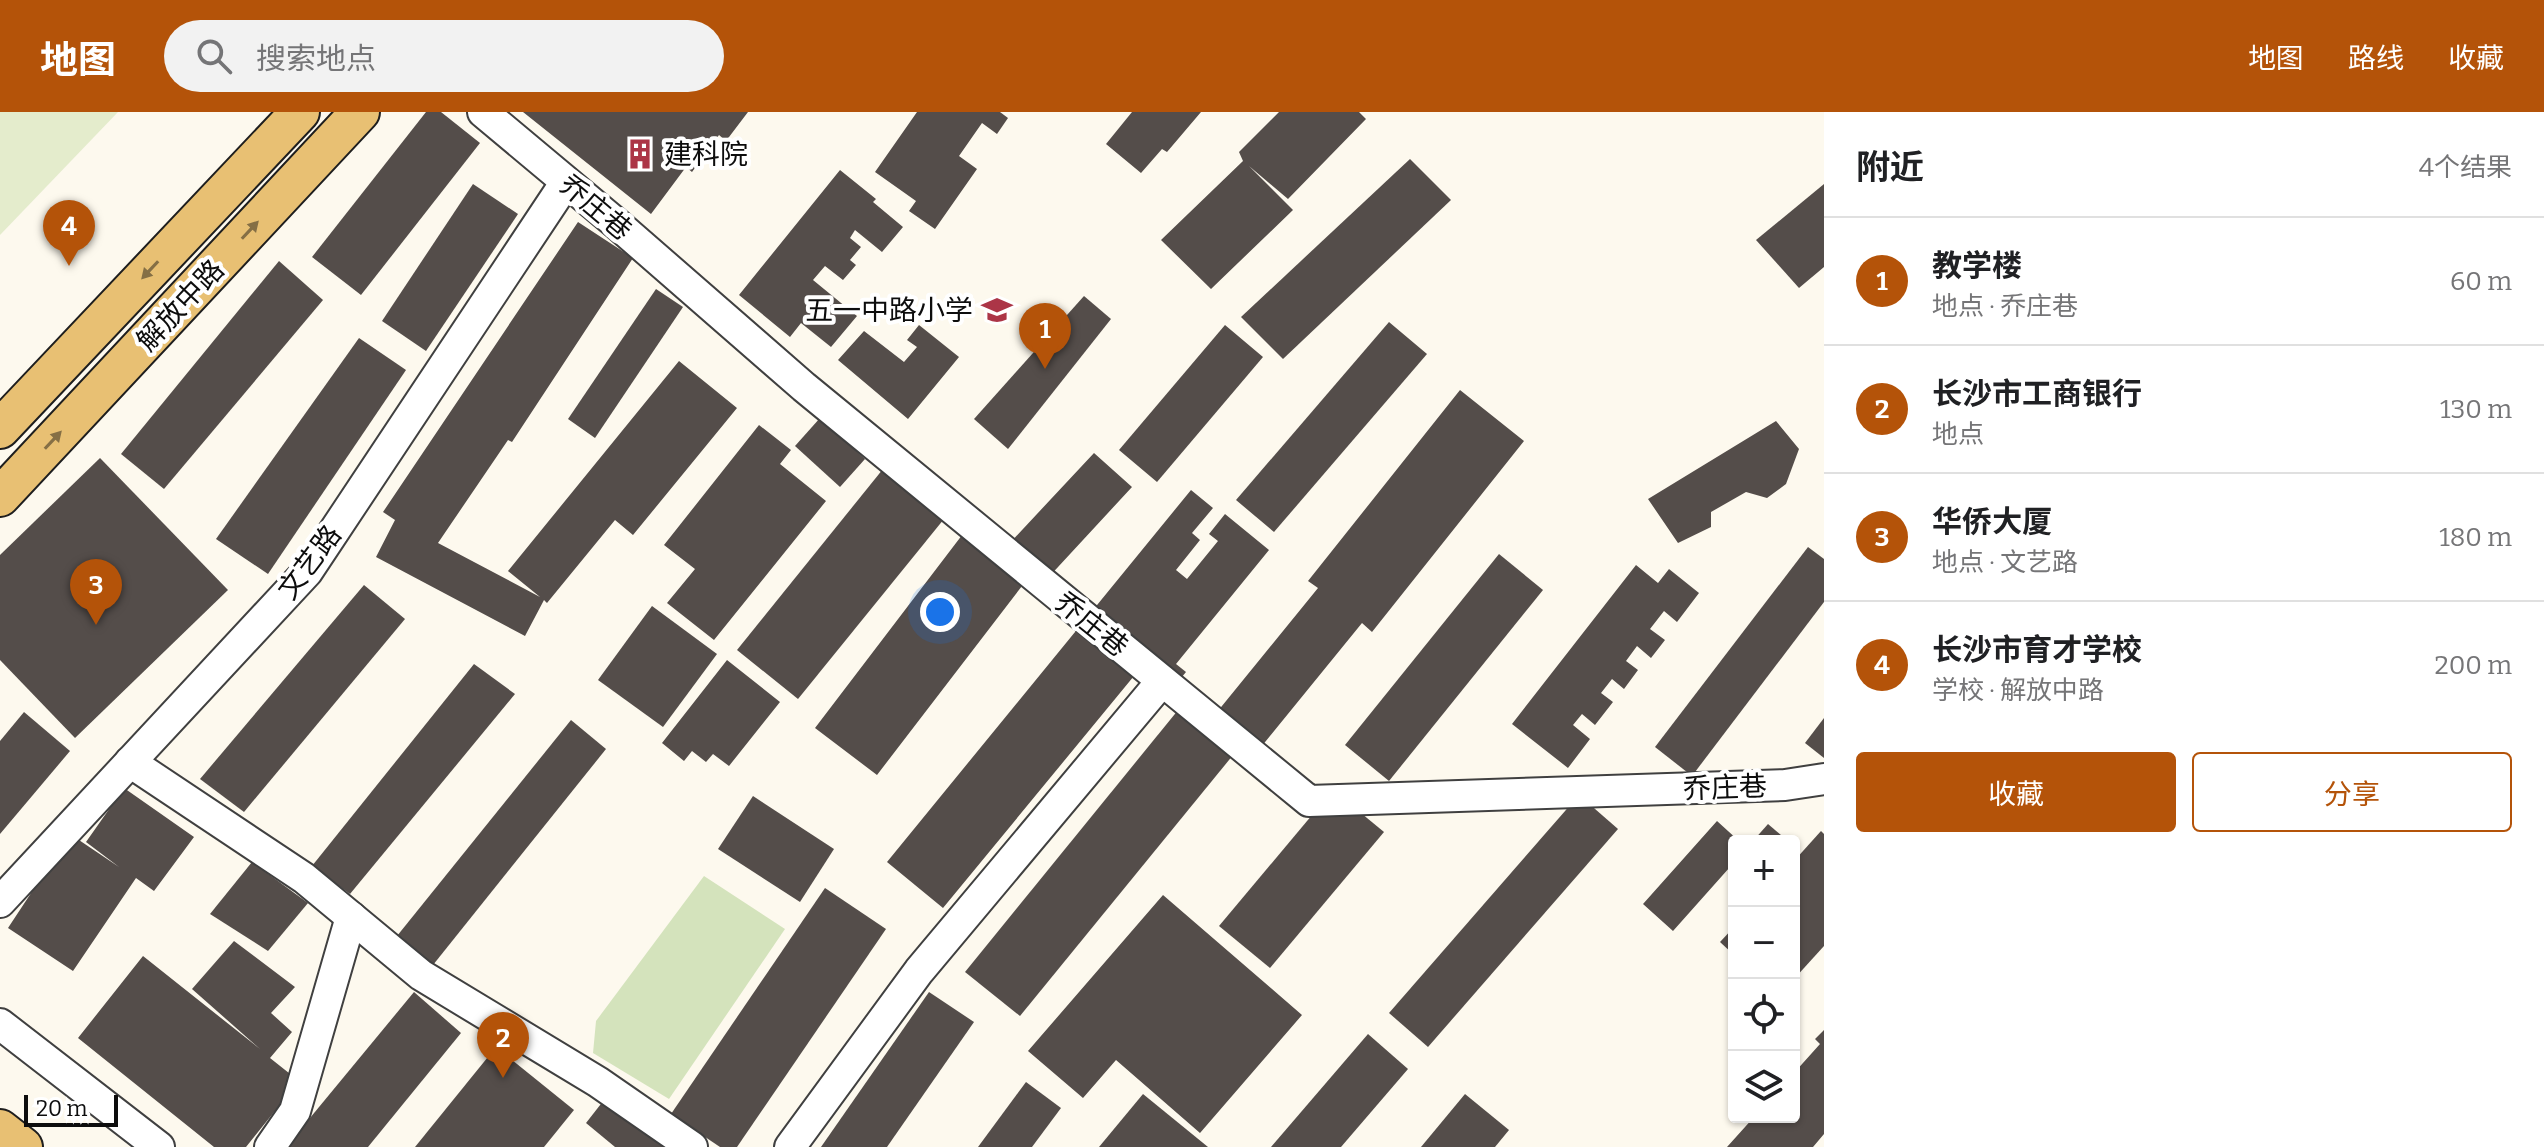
<!DOCTYPE html>
<html lang="zh">
<head>
<meta charset="utf-8">
<style>
	body { margin:0; font-family:Bitter,"Noto Sans SC",serif; background:#f2f2f2; color:#202124 }
	.controls { position:absolute; right:24px; bottom:24px; display:grid; overflow:hidden; border-radius:8px; box-shadow:0 2px 6px #0004 }
	.controls button { width:72px; height:72px; display:grid; place-items:center; padding:0; border:0; border-bottom:2px solid #e0e0e0; background:#fff; color:#202124; font:40px sans-serif }
	.scale { position:absolute; left:24px; bottom:20px; width:94px; box-sizing:border-box; padding-left:8px; border:4px solid #0d0d0d; border-top:0; font-size:22px; line-height:28px; white-space:nowrap; color:#0d0d0d; -webkit-text-stroke:6px #fff; paint-order:stroke }
	.you { position:absolute; left:940px; top:500px; width:28px; height:28px; margin:-20px; border:6px solid #fff; border-radius:50%; background:#1a73e8; box-shadow:0 0 0 12px #1a73e833 }
	.badge { display:grid; place-items:center; width:52px; height:52px; border-radius:50%; background:#b45309; color:#fff; font-size:26px; font-weight:700 }
	.pin { position:absolute; translate:-50% -66px; filter:drop-shadow(0 2px 4px #0008) }
	.pin::after { content:''; position:absolute; top:42px; width:28px; height:24px; background:inherit; clip-path:polygon(0 0,100% 0,50% 100%) }
	.list { margin:0; padding:0; list-style:none }
	h2 { display:flex; justify-content:space-between; align-items:center; height:104px; margin:0; padding:0 32px; font-size:34px }
	h2 small { font-size:26px; font-weight:400; color:#757577 }
	.list li { display:grid; grid-template-columns:52px 1fr auto; gap:24px; align-items:center; box-sizing:border-box; height:128px; padding:0 32px; border-top:2px solid #e0e0e0 }
	.list b { display:block; font-size:30px; white-space:nowrap }
	.list p { margin:0; font-size:26px; white-space:nowrap; color:#757577 }
	.list em { font-size:26px; font-style:normal; color:#757577 }
	.actions { display:flex; gap:16px; padding:24px 32px }
	.actions a { flex:1; padding:18px 0; border:2px solid #b45309; border-radius:8px; text-align:center; font-size:28px; color:#b45309 }
	.actions .main { background:#b45309; color:#fff }
	.icon { flex:none; width:44px; height:44px; fill:none; stroke:currentColor; stroke-width:2; stroke-linecap:round; stroke-linejoin:round }
	.map { position:relative; flex:none; width:1824px; height:1035px; overflow:hidden }
	header { display:flex; align-items:center; gap:48px; box-sizing:border-box; height:112px; padding:0 40px; background:#b45309; color:#fff }
	header strong { font-size:38px }
	nav { display:flex; gap:44px; margin-inline-start:auto; font-size:28px }
	.search { width:560px; height:72px; background:#f2f2f2; display:flex; align-items:center; gap:20px; box-sizing:border-box; padding:0 28px; border-radius:44px; color:#757577; font-size:30px }
	main { display:flex }
	aside { flex:1; background:#fff }
	.map>svg:first-child { display:block }
	.green { fill:#d4e3bc }
	.pitch { fill:#e4eccc }
	.building { fill:#544d4a }
	.lines { fill:none; stroke-linecap:round; stroke-linejoin:round }
	.minor-casing { stroke:#404040; stroke-width:34 }
	.major-casing { stroke:#1e1e1e; stroke-width:42 }
	.minor { stroke:#fff; stroke-width:30 }
	.major { stroke:#e8c073; stroke-width:38 }
	.oneway { fill:#856f45 }
	.labels { text-anchor:middle; stroke-width:8; stroke-linejoin:round; paint-order:stroke }
	.poi-label { font-size:28px; fill:#0d0d0d; stroke:#fff; text-anchor:start }
	.street-label { font-size:28px; fill:#0d0d0d; stroke:#fff }
</style>
</head>
<body>
<header>
<strong>地图</strong>
<div class="search"><svg class="icon" aria-label="search" viewBox="0 0 24 24"><circle cx="10" cy="10" r="6"/><path d="M15 15l6 6"/></svg>搜索地点</div>
<nav><a>地图</a><a>路线</a><a>收藏</a></nav>
</header>
<main>
<div class="map">
<svg width="1824" height="1035" viewBox="0 0 1824 1035">
	<rect width="100%" height="100%" fill="#fdf9ee"/>
	<polygon class="green" points="704,764 785,817 669,987 593,941 596,909"/>
	<polygon class="pitch" points="0,0 118,0 0,123"/>
	<g class="building">
		<polygon points="426,0 441,0 480,31 361,183 312,145"/>
		<polygon points="523,0 748,0 726,29 719,23 692,60 686,55 651,102"/>
		<polygon points="917,0 1000,0 1008,6 997,22 982,11 959,44 977,57 935,117 909,99 916,89 875,60"/>
		<polygon points="1132,0 1201,0 1167,40 1162,37 1141,61 1106,32"/>
		<polygon points="1279,0 1359,0 1366,7 1288,87 1249,54 1293,98 1211,177 1161,128 1243,49 1239,40"/>
		<polygon points="1410,47 1451,88 1283,247 1241,205"/>
		<polygon points="840,58 876,87 873,90 903,115 882,140 855,118 850,126 861,135 850,148 856,153 843,168 825,154 813,168 857,204 831,235 801,211 790,225 739,183"/>
		<polygon points="473,72 518,102 426,239 382,209"/>
		<polygon points="1824,72 1824,155 1799,176 1756,128"/>
		<polygon points="578,110 633,146 512,330 508,328 438,431 540,485 508,459 679,249 737,296 633,423 615,408 547,491 544,488 525,524 376,445 395,408 383,400"/>
		<polygon points="279,149 323,188 164,377 121,342"/>
		<polygon points="656,177 683,195 595,326 568,307"/>
		<polygon points="1084,184 1111,207 1008,337 974,307"/>
		<polygon points="1389,210 1427,242 1274,420 1236,388"/>
		<polygon points="919,213 959,245 908,307 838,248 864,219 904,250 917,235 907,228"/>
		<polygon points="1225,213 1263,245 1157,370 1119,338"/>
		<polygon points="359,226 406,258 268,462 216,427"/>
		<polygon points="1460,278 1524,329 1372,520 1362,511 1257,640 1213,605 1318,476 1308,469"/>
		<polygon points="820,306 865,347 840,375 795,334"/>
		<polygon points="1776,309 1799,337 1786,372 1767,386 1746,380 1711,400 1711,415 1678,431 1648,387"/>
		<polygon points="759,313 791,338 780,352 826,389 714,528 667,491 695,457 664,433"/>
		<polygon points="1094,341 1132,375 1046,468 1035,457 877,663 815,616 972,410 1008,433"/>
		<polygon points="100,346 228,478 75,626 0,548 0,443"/>
		<polygon points="883,357 944,407 798,587 737,538"/>
		<polygon points="1191,378 1213,396 1192,421 1200,428 1176,458 1187,467 1218,429 1209,422 1225,402 1269,438 1176,552 1186,560 1172,577 1143,553 943,796 887,750"/>
		<polygon points="1808,435 1824,447 1824,490 1692,664 1655,635"/>
		<polygon points="1499,442 1543,478 1389,669 1345,633"/>
		<polygon points="1636,453 1658,471 1669,457 1699,481 1677,510 1664,499 1650,517 1665,528 1651,546 1637,534 1626,549 1638,558 1624,577 1612,567 1601,581 1613,590 1595,613 1582,602 1573,613 1590,627 1568,656 1512,612"/>
		<polygon points="364,473 405,507 244,700 200,667"/>
		<polygon points="652,494 717,542 663,615 598,568"/>
		<polygon points="727,548 780,590 729,654 713,642 706,650 692,639 684,649 662,631"/>
		<polygon points="474,552 515,582 350,782 312,754"/>
		<polygon points="1183,592 1238,637 1020,904 965,860"/>
		<polygon points="24,600 70,639 0,722 0,629"/>
		<polygon points="1824,606 1824,646 1805,631"/>
		<polygon points="571,608 606,637 433,853 397,824"/>
		<polygon points="124,676 194,725 154,779 136,766 73,859 8,816 70,722 119,755 86,730"/>
		<polygon points="1333,678 1384,720 1270,856 1219,814"/>
		<polygon points="1579,683 1618,717 1428,935 1389,901"/>
		<polygon points="753,684 834,737 800,790 718,737"/>
		<polygon points="1717,709 1739,729 1734,729 1734,758 1730,755 1673,819 1643,792"/>
		<polygon points="1768,712 1788,729 1753,729"/>
		<polygon points="1821,719 1824,722 1824,834 1794,867 1794,749"/>
		<polygon points="252,750 308,791 268,839 210,802"/>
		<polygon points="825,776 886,817 737,1035 720,1035 671,1002"/>
		<polygon points="1163,783 1302,903 1200,1021 1116,948 1083,986 1028,939"/>
		<polygon points="1734,815 1734,843 1720,830"/>
		<polygon points="234,829 295,875 271,901 292,920 270,946 299,969 246,1035 214,1035 78,926 143,844 260,937 192,877"/>
		<polygon points="414,880 461,921 368,1035 286,1035"/>
		<polygon points="929,880 974,910 887,1035 821,1035"/>
		<polygon points="1824,918 1824,1022 1813,1035 1727,1035 1754,1005 1794,1005 1794,961 1820,932 1815,927"/>
		<polygon points="1368,922 1408,957 1341,1035 1271,1035"/>
		<polygon points="496,935 574,998 544,1035 415,1035"/>
		<polygon points="1026,970 1061,996 1032,1035 978,1035"/>
		<polygon points="1143,982 1208,1035 1099,1035"/>
		<polygon points="1465,982 1509,1018 1495,1035 1421,1035"/>
		<polygon points="604,988 668,1035 615,1035 586,1011"/>
	</g>
	<g class="lines">
		<g class="minor-casing">
			<g id="minor">
				<polyline points="483,0 617,112 804,275 1309,689 1785,673 1824,667"/>
				<polyline points="130,650 304,766 421,863 598,970 692,1035"/>
				<polyline points="0,790 307,460 566,70"/>
				<polyline points="0,912 159,1035"/>
				<polyline points="270,1035 295,999 351,805"/>
				<polyline points="790,1035 919,859 1162,569"/>
			</g>
		</g>
		<g class="major-casing">
			<g id="major">
				<polyline points="0,317 300,0"/>
				<polyline points="0,385 360,0"/>
				<polyline points="0,1017 23,1035"/>
			</g>
		</g>
		<use href="#minor" class="minor"/>
		<use href="#major" class="major"/>
	</g>
	<defs><path id="oneway-solid" d="M-6-.8H1V-3.2L6.5 0L1 3.2V.8H-6Z" transform="scale(2)"/></defs>
	<g class="oneway">
		<use href="#oneway-solid" transform="translate(250 118) rotate(-47)"/>
		<use href="#oneway-solid" transform="translate(150 158) rotate(133)"/>
		<use href="#oneway-solid" transform="translate(53 328) rotate(-47)"/>
	</g>
	<defs>
		<g id="building-bare" transform="scale(2.4)"><path d="M-4-6H4V6H1V3H-1V6H-4ZM-2.5-4.3h1.7v1.8h-1.7ZM.8-4.3h1.7v1.8H.8ZM-2.5-1h1.7V.8h-1.7ZM.8-1h1.7V.8H.8Z" fill="#ac3547" stroke="#fff" stroke-width="2.5" paint-order="stroke"/></g>
		<g id="school-bare" transform="scale(2.4)"><path d="M0-5L7-2L0 1L-7-2ZM-4 1L0 2.5L4 1V4Q0 6-4 4Z" fill="#ac3547" stroke="#fff" stroke-width="2.5" paint-order="stroke"/></g>
	</defs>
	<g fill-rule="evenodd">
		<use href="#building-bare" x="640" y="42"/>
		<use href="#school-bare" x="997" y="198"/>
	</g>
	<g class="labels">
		<g class="poi-label">
			<text x="664" y="52">建科院</text>
			<text x="973" y="208" text-anchor="end">五一中路小学</text>
		</g>
		<g class="street-label">
			<text transform="translate(596 95) rotate(40)" y="10">乔庄巷</text>
			<text transform="translate(180 193) rotate(-47)" y="10">解放中路</text>
			<text transform="translate(309 450) rotate(-53)" y="10">文艺路</text>
			<text transform="translate(1092 512) rotate(39)" y="10">乔庄巷</text>
			<text transform="translate(1725 675) rotate(-2)" y="10">乔庄巷</text>
		</g>
	</g>
</svg>
<div class="controls">
<button>+</button>
<button>−</button>
<button><svg class="icon" aria-label="locate" viewBox="0 0 24 24"><circle cx="12" cy="12" r="6"/><path d="M12 2v4M12 18v4M2 12h4M18 12h4"/></svg></button>
<button><svg class="icon" aria-label="layers" viewBox="0 0 24 24"><path d="M12 4l9 5-9 5-9-5zM3 14l9 5 9-5"/></svg></button>
</div>
<div class="scale">20 m</div>
<div class="you"></div>
<div class="pin badge" style="left:1045px;top:257px">1</div>
<div class="pin badge" style="left:503px;top:966px">2</div>
<div class="pin badge" style="left:96px;top:513px">3</div>
<div class="pin badge" style="left:69px;top:154px">4</div>
</div>
<aside>
<h2>附近<small>4个结果</small></h2>
<ul class="list">
<li><span class="badge">1</span><div><b>教学楼</b><p>地点 · 乔庄巷</p></div><em>60 m</em></li>
<li><span class="badge">2</span><div><b>长沙市工商银行</b><p>地点</p></div><em>130 m</em></li>
<li><span class="badge">3</span><div><b>华侨大厦</b><p>地点 · 文艺路</p></div><em>180 m</em></li>
<li><span class="badge">4</span><div><b>长沙市育才学校</b><p>学校 · 解放中路</p></div><em>200 m</em></li>
</ul>
<div class="actions"><a class="main">收藏</a><a>分享</a></div>
</aside>
</main>
</body>
</html>
